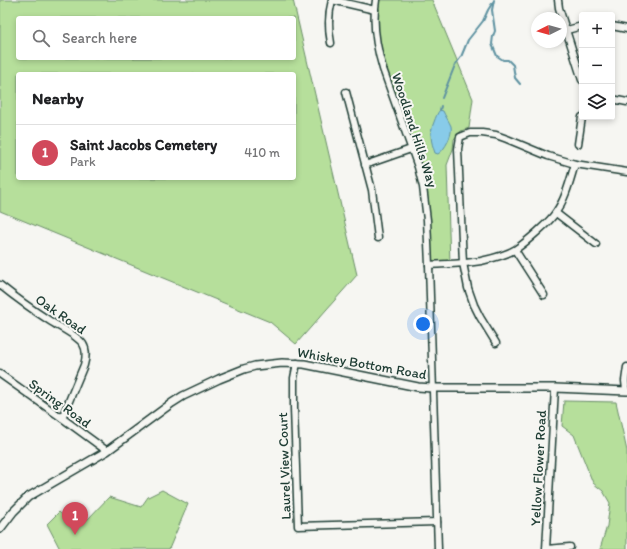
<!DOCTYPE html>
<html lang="en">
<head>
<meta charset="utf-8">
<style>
	body { margin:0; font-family:Itim,sans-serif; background:#f6f6f6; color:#202124 }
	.controls { position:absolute; right:12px; top:12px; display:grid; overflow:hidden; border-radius:4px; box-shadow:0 2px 6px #0003 }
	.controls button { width:36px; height:36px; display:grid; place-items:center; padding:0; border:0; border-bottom:1px solid #e0e0e0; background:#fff; color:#202124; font:20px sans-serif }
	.compass { position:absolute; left:531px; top:12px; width:36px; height:36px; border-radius:50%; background:#fff; box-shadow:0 2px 6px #0003; rotate:265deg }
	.you { position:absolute; left:423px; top:324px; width:14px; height:14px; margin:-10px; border:3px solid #fff; border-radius:50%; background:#1a73e8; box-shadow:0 0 0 6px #1a73e833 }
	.badge { display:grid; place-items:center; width:26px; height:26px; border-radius:50%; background:#d1495b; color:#fff; font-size:13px; font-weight:700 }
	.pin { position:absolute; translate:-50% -33px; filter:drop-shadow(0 1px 2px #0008) }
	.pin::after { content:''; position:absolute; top:21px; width:14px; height:12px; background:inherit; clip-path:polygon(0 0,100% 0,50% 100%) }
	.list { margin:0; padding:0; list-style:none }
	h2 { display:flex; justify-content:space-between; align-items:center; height:52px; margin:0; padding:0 16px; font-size:17px }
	h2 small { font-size:13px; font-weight:400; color:#757577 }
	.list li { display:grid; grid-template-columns:26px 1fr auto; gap:12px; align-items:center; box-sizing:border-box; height:56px; padding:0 16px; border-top:1px solid #e0e0e0 }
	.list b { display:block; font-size:15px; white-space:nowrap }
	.list p { margin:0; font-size:13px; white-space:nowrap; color:#757577 }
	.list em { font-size:13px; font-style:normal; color:#757577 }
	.icon { flex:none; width:22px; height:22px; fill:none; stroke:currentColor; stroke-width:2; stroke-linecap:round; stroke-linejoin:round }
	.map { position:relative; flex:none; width:627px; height:549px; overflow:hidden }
	.search { position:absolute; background:#fff; box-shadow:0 2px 6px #0003; left:16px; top:16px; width:280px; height:44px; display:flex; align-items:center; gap:10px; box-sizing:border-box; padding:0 14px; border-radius:4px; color:#757577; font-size:15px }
	.panel { position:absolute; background:#fff; box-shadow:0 2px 6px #0003; left:16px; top:72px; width:280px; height:108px; border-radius:4px }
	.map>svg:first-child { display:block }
	.green { fill:#b6df9b; stroke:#6a8e68; fill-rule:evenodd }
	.water { fill:#88cbe9; stroke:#5e92a1 }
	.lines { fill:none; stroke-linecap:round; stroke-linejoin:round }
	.stream { stroke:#5e92a1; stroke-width:2 }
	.minor-casing { stroke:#1f3d34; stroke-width:9 }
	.tertiary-casing { stroke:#1f3d34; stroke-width:10 }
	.minor { stroke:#f6f6f2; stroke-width:6 }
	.tertiary { stroke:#f6f6f2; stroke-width:7 }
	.labels { text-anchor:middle; stroke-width:4; stroke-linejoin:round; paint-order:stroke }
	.street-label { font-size:14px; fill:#1f3d34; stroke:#f6f6f2 }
</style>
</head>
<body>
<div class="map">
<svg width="627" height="549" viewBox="0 0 627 549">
	<rect width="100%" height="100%" fill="#f6f6f2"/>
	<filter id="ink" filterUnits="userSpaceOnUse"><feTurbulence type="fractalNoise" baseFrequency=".025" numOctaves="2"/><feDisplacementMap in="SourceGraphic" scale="8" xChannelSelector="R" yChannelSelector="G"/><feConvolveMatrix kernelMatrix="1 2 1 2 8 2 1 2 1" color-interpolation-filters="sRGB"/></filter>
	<g filter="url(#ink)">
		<g class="green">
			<path d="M0 0H293L357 275 296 344 270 322 0 211ZM18 18H294V58H18ZM18 74H294V178H18Z"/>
			<polygon points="376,0 432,0 473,99 469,128 461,131 454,139 453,149 447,165 450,264 429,265 423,187 383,69 374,25"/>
			<polygon points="564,401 616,402 627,451 627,549 600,549 607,526 610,503 603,491 593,483 574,435 562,426"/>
			<polygon points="162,490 188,504 169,549 60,549 47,524 59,512 69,521 88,519 109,497 141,507 148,497"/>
		</g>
		<path class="water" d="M440 110 443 111C445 116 449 121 451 126 453 134 445 150 438 154L435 153C431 141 429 134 434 122 436 117 437 113 440 110Z"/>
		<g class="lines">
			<g class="stream">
				<polyline points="494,0 492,10 495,31 493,36 492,44 497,56 503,60 508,60 513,65 515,78 520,84"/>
				<polyline points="442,98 455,65 461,57 468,40 483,21 488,10 493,2"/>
				<polyline points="440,110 441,106"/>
			</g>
			<g class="minor-casing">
				<g id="minor">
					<polyline points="332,0 375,10"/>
					<path d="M376 0C372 24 376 46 383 69L418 167 423 187 427 220 429 265 438 549"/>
					<polyline points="558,0 559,8 582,80"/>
					<polyline points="612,26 627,29"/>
					<polyline points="567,30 582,26"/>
					<path d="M331 43C328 28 328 15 332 0"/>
					<polyline points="346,92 372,190 378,238"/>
					<polyline points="612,99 627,102"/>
					<polyline points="578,144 582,117"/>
					<polyline points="365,165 411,149"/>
					<polyline points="556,213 596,244"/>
					<polyline points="515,250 544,295"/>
					<path d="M429 265C446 264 464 264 481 261 490 259 508 254 516 249 525 243 551 221 556 212 566 198 570 180 575 164"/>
					<path d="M0 285C16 298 33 310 50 321 59 327 77 335 83 344 87 350 86 358 84 365L62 418"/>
					<polyline points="496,343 480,317 474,305 468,288 463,263 458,149 460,137 470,133 482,133 496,135 507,139 548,156 575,164 627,172"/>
					<polyline points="297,363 294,378 294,408 298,526 437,522"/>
					<polyline points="0,374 62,418 107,451"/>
					<polyline points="555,388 546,549 570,547"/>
					<polyline points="626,390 625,381 627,367"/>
				</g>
			</g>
			<g class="tertiary-casing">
				<polyline id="tertiary" points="0,529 13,512 28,497 107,451 172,403 183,396 219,379 244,369 255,366 282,363 304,364 418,387 432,388 555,388 627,391"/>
			</g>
			<use href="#minor" class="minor"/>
			<use href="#tertiary" class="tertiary"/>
		</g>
	</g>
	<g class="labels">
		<g class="street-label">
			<text transform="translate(415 130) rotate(72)" y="5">Woodland Hills Way</text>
			<text transform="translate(61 314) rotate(35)" y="5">Oak Road</text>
			<text transform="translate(362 363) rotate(10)" y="5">Whiskey Bottom Road</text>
			<text transform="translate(60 403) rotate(36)" y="5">Spring Road</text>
			<text transform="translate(284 466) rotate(-92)" y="5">Laurel View Court</text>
			<text transform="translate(538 468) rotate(-87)" y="5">Yellow Flower Road</text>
		</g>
	</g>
</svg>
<div class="controls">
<button>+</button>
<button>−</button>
<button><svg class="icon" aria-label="layers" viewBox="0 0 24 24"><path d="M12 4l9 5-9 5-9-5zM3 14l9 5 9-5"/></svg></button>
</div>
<svg class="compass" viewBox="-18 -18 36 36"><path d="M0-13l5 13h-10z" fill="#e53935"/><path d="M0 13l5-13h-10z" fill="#757577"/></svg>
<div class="you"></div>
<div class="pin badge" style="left:75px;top:535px">1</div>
<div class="search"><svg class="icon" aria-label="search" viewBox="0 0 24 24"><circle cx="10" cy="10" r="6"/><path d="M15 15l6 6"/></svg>Search here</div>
<section class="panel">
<h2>Nearby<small></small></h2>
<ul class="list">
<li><span class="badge">1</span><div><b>Saint Jacobs Cemetery</b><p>Park</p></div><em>410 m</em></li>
</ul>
</section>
</div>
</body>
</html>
